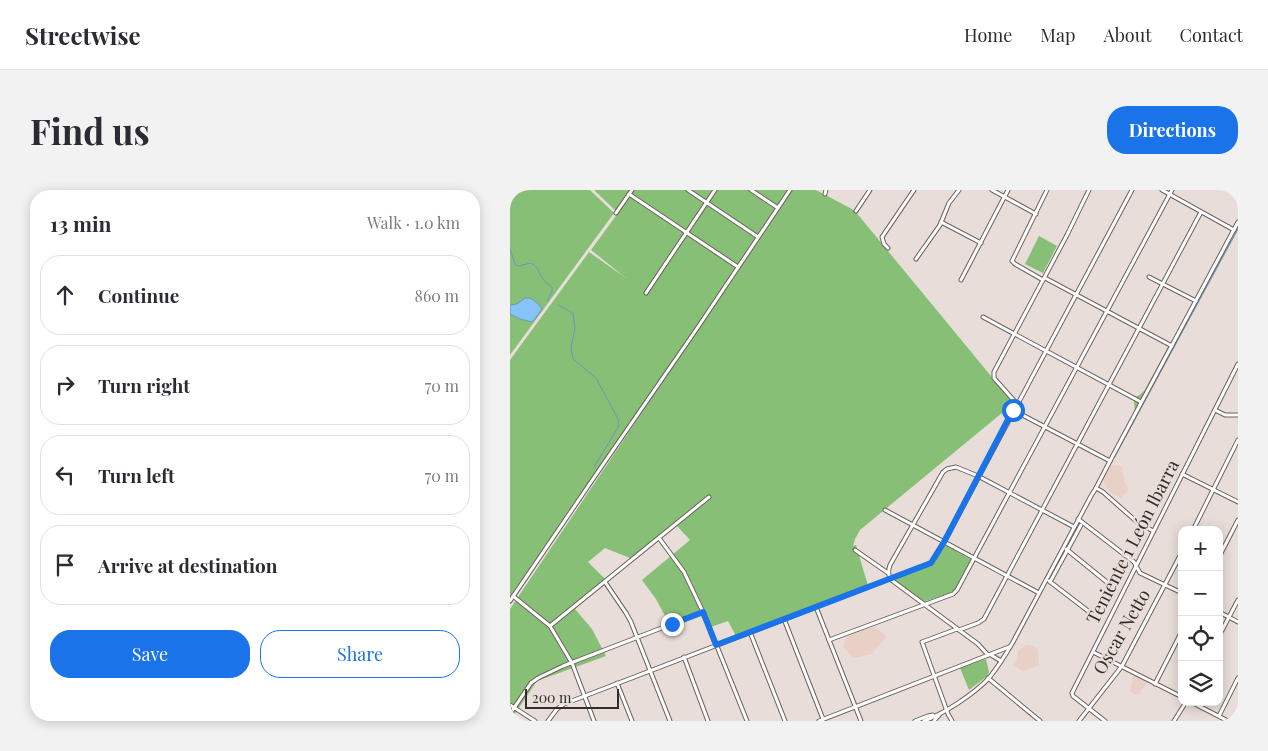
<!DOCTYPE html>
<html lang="en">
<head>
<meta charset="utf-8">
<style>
	body { margin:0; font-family:"Playfair Display",serif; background:#f2f2f3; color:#2b2b33 }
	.controls { position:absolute; right:15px; bottom:15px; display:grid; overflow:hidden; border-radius:10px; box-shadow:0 2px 12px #0003 }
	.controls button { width:45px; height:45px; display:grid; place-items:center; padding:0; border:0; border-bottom:1px solid #e1e1e2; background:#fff; color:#2b2b33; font:25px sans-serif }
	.scale { position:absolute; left:15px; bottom:12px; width:94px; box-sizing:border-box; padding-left:5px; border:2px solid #312d2b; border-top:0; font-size:14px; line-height:18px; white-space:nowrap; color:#312d2b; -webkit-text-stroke:4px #e8ddd9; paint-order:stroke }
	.stop { position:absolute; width:15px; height:15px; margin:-11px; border:4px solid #1a73e8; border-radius:50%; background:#fff }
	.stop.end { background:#1a73e8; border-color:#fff; box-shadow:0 1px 5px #0008 }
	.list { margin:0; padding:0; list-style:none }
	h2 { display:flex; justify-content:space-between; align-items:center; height:65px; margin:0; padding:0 20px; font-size:21px }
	h2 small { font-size:16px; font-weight:400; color:#7c7c81 }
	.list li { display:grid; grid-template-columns:32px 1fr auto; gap:15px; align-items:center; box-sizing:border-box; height:80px; margin:0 10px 10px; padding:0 10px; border:1px solid #e1e1e2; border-radius:20px }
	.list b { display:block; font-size:19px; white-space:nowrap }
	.list em { font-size:16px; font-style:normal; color:#7c7c81 }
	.actions { display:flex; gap:10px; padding:15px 20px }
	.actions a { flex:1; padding:11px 0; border:1px solid #1a73e8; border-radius:20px; text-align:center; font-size:18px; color:#1a73e8 }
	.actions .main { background:#1a73e8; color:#fff }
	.icon { flex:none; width:28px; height:28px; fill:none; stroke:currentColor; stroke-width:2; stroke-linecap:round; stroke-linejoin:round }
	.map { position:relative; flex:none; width:728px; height:531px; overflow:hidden; border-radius:20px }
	header { display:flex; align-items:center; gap:30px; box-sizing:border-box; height:70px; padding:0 25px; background:#fff; border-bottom:1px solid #e1e1e2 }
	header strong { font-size:24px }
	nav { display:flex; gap:28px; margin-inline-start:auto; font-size:18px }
	.intro { display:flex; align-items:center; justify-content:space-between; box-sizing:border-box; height:120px; padding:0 30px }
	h1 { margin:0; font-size:35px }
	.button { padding:12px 22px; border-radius:20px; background:#1a73e8; color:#fff; font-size:18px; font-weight:700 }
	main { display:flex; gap:30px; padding:0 30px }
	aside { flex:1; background:#fff; border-radius:20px; box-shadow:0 2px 12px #0003 }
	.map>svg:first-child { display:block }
	.industrial { fill:#e8d0c7 }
	.green { fill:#87bf77 }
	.water { fill:#88c3f6; stroke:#6e96b9 }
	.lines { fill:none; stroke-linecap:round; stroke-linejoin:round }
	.stream { stroke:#6e96b9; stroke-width:1 }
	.street-casing { stroke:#6c625f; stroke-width:5 }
	.street { stroke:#fff; stroke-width:3 }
	.route { stroke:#1a73e8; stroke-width:6 }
	.labels { text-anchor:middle; stroke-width:5; stroke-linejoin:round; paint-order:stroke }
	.street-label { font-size:18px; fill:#312d2b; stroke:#e8ddd9 }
</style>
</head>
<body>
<header>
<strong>Streetwise</strong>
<nav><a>Home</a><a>Map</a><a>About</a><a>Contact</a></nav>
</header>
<div class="intro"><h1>Find us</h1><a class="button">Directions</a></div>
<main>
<aside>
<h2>13 min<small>Walk · 1.0 km</small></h2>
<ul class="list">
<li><svg class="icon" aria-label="ahead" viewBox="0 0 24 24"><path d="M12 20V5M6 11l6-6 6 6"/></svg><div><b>Continue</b></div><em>860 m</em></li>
<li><svg class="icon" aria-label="right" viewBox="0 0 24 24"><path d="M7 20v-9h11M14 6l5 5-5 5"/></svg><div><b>Turn right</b></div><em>70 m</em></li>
<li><svg class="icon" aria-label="left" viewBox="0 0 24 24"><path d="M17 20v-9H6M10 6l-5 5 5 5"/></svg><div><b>Turn left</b></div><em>70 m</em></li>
<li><svg class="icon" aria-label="arrive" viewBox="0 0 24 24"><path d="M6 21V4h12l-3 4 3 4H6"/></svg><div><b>Arrive at destination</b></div></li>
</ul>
<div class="actions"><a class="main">Save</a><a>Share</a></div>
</aside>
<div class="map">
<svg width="728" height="531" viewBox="0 0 728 531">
	<rect width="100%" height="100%" fill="#e8ddd9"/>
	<g class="industrial">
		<polygon points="601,275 612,276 614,290 619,300 611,308 599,301 593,291 594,284"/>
		<polygon points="365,437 377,447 361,464 344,468 333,457 336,447 349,441"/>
		<polygon points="516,455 521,455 528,459 529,475 513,481 503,475 506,472 508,461"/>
		<polygon points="623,486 631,487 637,491 636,494 628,505 624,504 620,501"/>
	</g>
	<g class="green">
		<polygon points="0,0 80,0 104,23 0,165"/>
		<polygon points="84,0 306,0 340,18 345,21 504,214 503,216 498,218 350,340 345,349 343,356 346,355 359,399 227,448 218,431 198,438 191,426 161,437 146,409 132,390 180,350 167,336 125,370 95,358 78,372 98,392 65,419 82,439 96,466 27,491 0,531 0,419 135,218 134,216 0,409 0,170 79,62 116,88 81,60 108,23"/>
		<polygon points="529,46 547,56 533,83 515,74"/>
		<polygon points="658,157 659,158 625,221 624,212 622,207 628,206 634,201"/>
		<polygon points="434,354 462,370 448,396 443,402 413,412 383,389 423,372"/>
		<polygon points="476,469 479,482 477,486 459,500 450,478"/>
	</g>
	<g class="water">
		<polygon points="728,38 728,39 604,268"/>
		<path d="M15 108C22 107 28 113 32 119L25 129 22 132 10 129 0 124V115L7 114Z"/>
	</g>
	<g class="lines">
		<g class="stream">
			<polyline points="0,10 3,0"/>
			<path d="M0 59 5 74 8 76 21 73C31 79 27 81 33 89 35 92 39 95 42 97V102L38 109V111"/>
			<polyline points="48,115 63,123 65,138 61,157 63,169 86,188 108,229 109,236 84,277"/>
		</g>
		<g class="street-casing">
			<g id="street">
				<polyline points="178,0 248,47"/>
				<polyline points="241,0 268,18"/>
				<polyline points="482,0 526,24"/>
				<polyline points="652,0 724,40"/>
				<polyline points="725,0 728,2"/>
				<polyline points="119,4 228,77"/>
				<polyline points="315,4 316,0"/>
				<polyline points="346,21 360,0"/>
				<polyline points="106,23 122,0"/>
				<polyline points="431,32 471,53"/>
				<polyline points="378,58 374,54 372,47 404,0"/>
				<polyline points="406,69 430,35 439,13 449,0"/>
				<polyline points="639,87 686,111"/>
				<polyline points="535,88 662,156"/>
				<polyline points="451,90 498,0"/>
				<polyline points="533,90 505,74 502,71 537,0"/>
				<polyline points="136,103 205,0"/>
				<polyline points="473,127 631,212"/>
				<polyline points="507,214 484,188 484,182 557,45 579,0"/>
				<polyline points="503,220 600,271"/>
				<polyline points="705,220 715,225 728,225"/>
				<polyline points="672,284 728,312"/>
				<polyline points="586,298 593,302 627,332 643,341"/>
				<polyline points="375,320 529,403"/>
				<polyline points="568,329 624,372 630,383 672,403"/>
				<polyline points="683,340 728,250"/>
				<polyline points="149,348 174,382 194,424 237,531"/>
				<polyline points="556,359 598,393"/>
				<polyline points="345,360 378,383"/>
				<polyline points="709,367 728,330"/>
				<polyline points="539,391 582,424"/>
				<polyline points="95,392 116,423 121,432 160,531"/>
				<polyline points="540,392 571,335"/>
				<polyline points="3,406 40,436 62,473 84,531"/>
				<polyline points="0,411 83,289 186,140 280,0"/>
				<polyline points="306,417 351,531"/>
				<polyline points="709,422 728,432"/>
				<polyline points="274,429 313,529"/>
				<polyline points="40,436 199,307"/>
				<polyline points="449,440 468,433 474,429 691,22"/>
				<polyline points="240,442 275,531"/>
				<polyline points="709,446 728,410"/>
				<polyline points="319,450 443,404 447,400 662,0"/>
				<polyline points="583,462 672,507"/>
				<path d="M478 465 468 454 380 389C378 383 378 380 380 375L433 282 437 279 446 277 468 286 564 337"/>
				<polyline points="481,465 491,471"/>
				<polyline points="174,467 198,531"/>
				<polyline points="478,488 530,531"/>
				<polyline points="107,493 122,531"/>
				<polyline points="645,494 672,441"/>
				<polyline points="681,512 718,531"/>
				<polyline points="0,515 25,531"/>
				<polyline points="0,524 21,493 28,488 53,476 193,422"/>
				<polyline points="709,526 728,488"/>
				<polyline points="38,531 47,519 54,514 421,373 434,352 622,0"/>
				<polyline points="309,531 499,457"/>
				<polyline points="405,531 418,526 423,525"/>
				<path d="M414 531C435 523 464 504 479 488 488 477 496 464 503 452L581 306 586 298 600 271 728 32"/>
				<polyline points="424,531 430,524"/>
				<polyline points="442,531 438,524 412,452 447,439"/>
				<polyline points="569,531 612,476 672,362"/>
				<polyline points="595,531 563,506 562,503 728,174"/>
				<polyline points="664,531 676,512"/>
			</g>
		</g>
		<use href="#street" class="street"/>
	</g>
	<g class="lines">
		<polyline class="route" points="162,434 193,422 206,455 421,373 434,352 503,220"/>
	</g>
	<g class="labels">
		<g class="street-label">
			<text transform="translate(623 352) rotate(-63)" y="6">Teniente 1 León Ibarra</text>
			<text transform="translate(612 442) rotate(-60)" y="6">Oscar Netto</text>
		</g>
	</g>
</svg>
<div class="controls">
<button>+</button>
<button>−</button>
<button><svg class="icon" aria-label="locate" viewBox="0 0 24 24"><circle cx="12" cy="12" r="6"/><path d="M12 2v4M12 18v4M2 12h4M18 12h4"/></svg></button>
<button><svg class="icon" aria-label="layers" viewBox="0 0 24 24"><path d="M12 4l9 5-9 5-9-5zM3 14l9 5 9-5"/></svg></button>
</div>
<div class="scale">200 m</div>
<div class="stop" style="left:503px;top:220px"></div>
<div class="stop end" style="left:162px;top:434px"></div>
</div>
</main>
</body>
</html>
